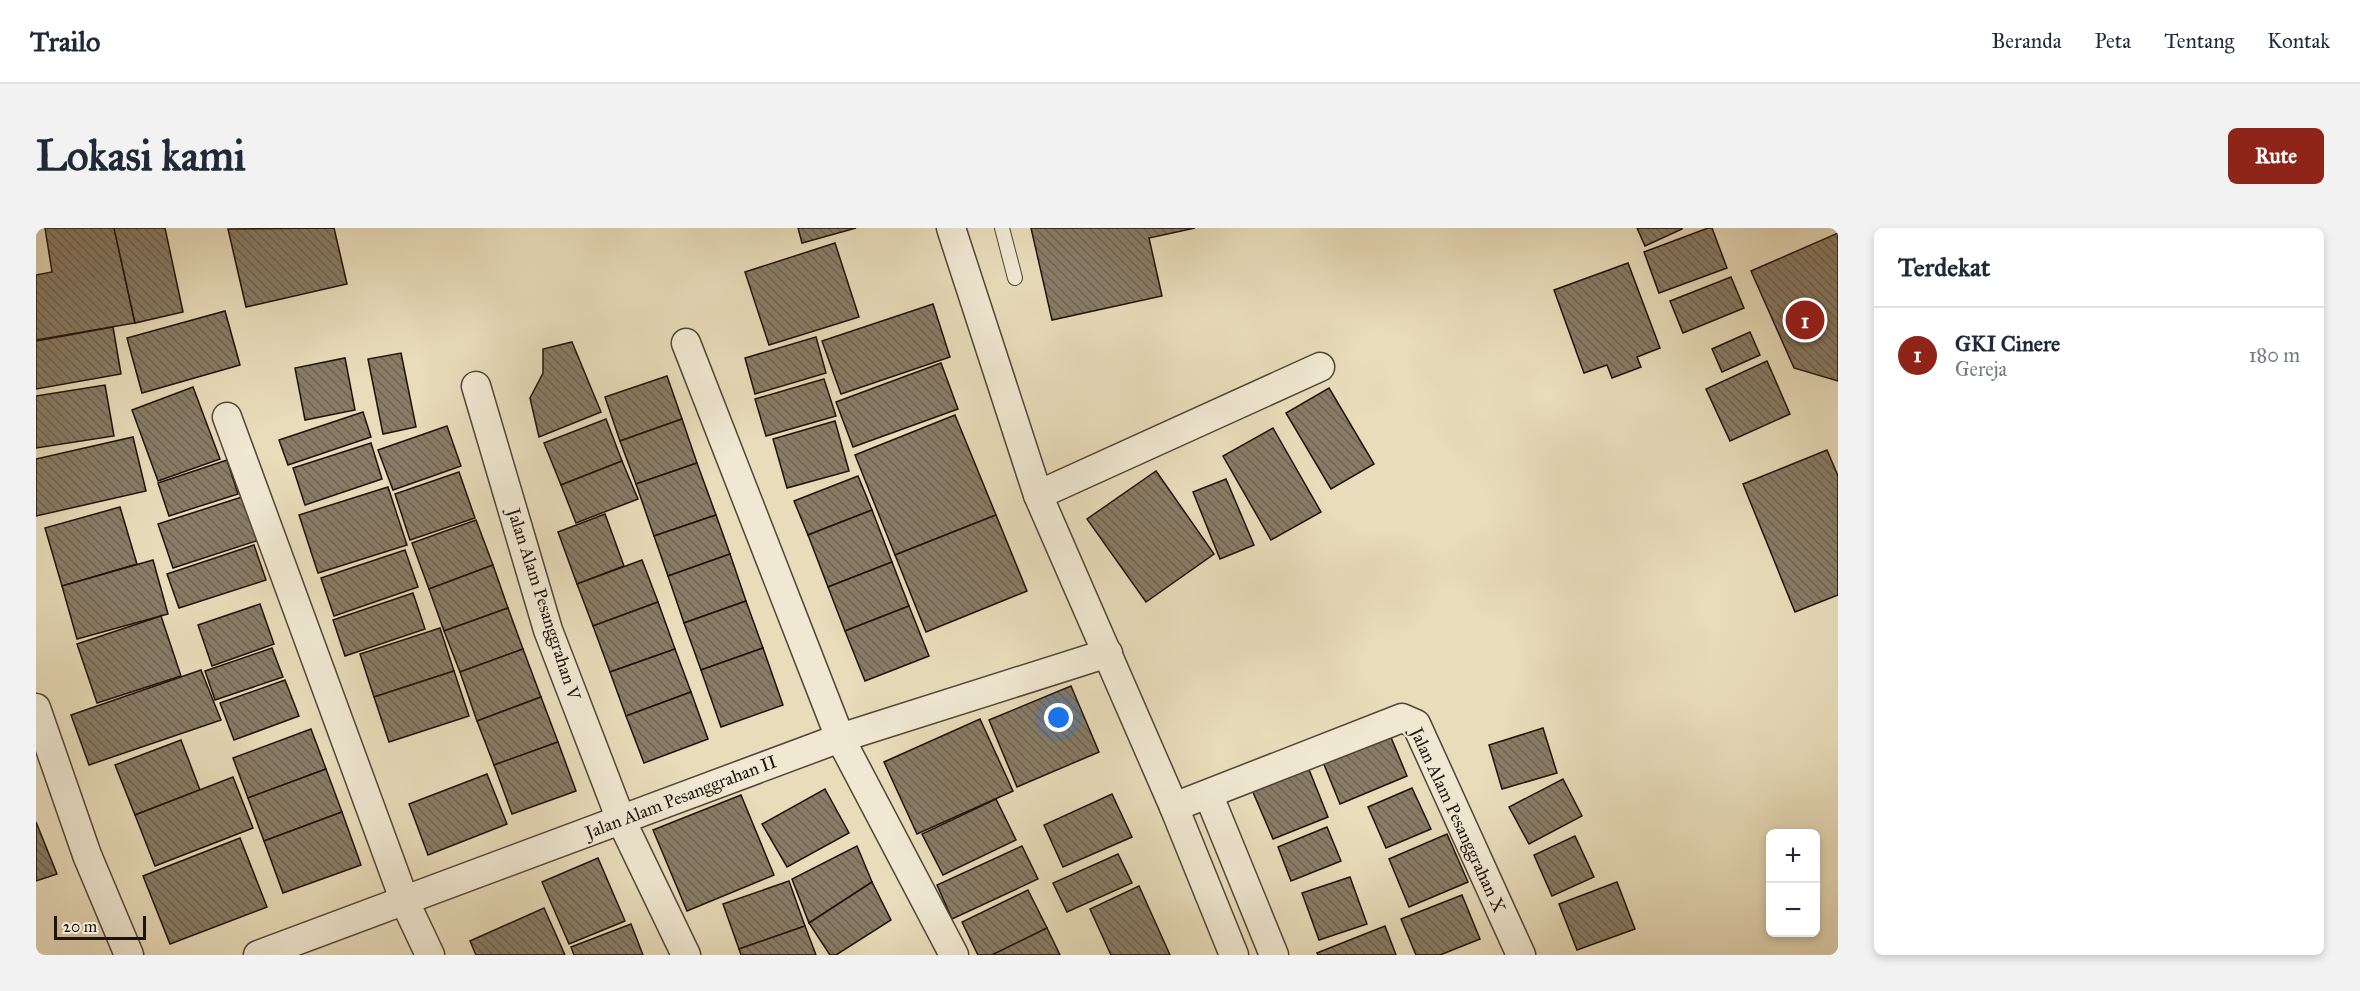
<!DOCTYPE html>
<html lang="id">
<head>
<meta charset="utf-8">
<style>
	body { margin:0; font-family:"IM FELL Great Primer",serif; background:#f2f2f3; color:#1f2937 }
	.controls { position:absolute; right:18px; bottom:18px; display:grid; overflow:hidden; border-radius:9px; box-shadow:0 3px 9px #0003 }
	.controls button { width:54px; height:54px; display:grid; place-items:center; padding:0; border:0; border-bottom:2px solid #e0e1e3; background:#fff; color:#1f2937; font:30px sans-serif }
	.scale { position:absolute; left:18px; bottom:15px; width:92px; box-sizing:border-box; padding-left:6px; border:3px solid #20130b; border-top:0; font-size:16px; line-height:21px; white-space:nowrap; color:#20130b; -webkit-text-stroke:4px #f0e8d2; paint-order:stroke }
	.you { position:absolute; left:1023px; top:490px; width:21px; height:21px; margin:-15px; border:4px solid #fff; border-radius:50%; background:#1a73e8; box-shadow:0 0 0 9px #1a73e833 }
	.badge { display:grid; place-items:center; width:39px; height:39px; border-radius:50%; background:#8f2418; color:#fff; font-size:20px; font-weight:700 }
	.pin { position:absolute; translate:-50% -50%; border:3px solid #fff; box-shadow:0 2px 6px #0006 }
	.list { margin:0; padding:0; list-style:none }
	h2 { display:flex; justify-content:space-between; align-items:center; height:78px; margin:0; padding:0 24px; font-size:26px }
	h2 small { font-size:20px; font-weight:400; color:#747a83 }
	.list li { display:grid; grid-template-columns:39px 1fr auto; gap:18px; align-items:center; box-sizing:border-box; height:96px; padding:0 24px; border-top:2px solid #e0e1e3 }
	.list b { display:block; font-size:22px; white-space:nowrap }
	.list p { margin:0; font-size:20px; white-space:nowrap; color:#747a83 }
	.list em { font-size:20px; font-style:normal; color:#747a83 }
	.map { position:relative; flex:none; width:1802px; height:727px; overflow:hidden; border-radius:9px }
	header { display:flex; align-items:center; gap:36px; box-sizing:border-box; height:84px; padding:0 30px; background:#fff; border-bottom:2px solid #e0e1e3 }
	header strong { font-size:28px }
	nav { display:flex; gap:33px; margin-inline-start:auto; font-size:21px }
	.intro { display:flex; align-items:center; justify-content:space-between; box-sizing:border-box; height:144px; padding:0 36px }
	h1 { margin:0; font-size:42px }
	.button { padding:15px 27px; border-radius:9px; background:#8f2418; color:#fff; font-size:21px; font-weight:700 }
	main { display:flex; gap:36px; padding:0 36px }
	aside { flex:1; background:#fff; border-radius:9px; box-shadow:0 3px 9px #0003 }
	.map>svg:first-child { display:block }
	.building { fill:url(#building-back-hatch); stroke:#20130b; stroke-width:1.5 }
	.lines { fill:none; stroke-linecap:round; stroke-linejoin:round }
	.lane-casing { stroke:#524537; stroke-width:16 }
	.street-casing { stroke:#524537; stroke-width:31 }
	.lane { stroke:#f0e8d2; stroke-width:14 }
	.street { stroke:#f0e8d2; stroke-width:28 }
	.labels { text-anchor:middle; stroke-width:4.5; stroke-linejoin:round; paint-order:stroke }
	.street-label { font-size:18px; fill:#20130b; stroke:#f0e8d2 }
</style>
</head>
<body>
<header>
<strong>Trailo</strong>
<nav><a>Beranda</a><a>Peta</a><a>Tentang</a><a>Kontak</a></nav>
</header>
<div class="intro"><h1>Lokasi kami</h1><a class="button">Rute</a></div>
<main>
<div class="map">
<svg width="1802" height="727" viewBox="0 0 1802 727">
	<defs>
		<pattern id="building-back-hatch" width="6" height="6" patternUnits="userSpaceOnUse" patternTransform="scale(1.5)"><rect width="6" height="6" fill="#887c66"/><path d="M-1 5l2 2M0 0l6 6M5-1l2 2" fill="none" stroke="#6f6452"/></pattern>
	</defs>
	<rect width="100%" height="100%" fill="#e8dcba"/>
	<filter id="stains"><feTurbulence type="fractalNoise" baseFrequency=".00333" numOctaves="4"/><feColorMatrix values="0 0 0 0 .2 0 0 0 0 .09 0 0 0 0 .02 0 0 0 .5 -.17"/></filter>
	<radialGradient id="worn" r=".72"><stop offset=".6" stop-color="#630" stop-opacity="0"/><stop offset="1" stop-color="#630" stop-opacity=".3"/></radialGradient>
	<g class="building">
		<polygon points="9,0 78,0 99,95 0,112 0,47 16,44"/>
		<polygon points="78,0 129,0 147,84 99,95"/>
		<polygon points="298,0 311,56 210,79 192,1"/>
		<polygon points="762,0 820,0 766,15"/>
		<polygon points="995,0 1159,0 1113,10 1126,68 1016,92"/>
		<polygon points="1601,0 1646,0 1646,1 1609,18"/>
		<polygon points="1672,0 1676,0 1691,40 1623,65 1608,24"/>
		<polygon points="1802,5 1802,153 1758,140 1715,43"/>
		<polygon points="799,15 823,89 733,117 709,44"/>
		<polygon points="1592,35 1624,120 1601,129 1605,139 1576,150 1571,137 1548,145 1518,62"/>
		<polygon points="1695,49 1708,80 1647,105 1634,73"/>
		<polygon points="897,76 914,129 805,166 786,113"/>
		<polygon points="189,83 204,137 106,165 91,110"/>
		<polygon points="77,99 85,146 0,161 0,113"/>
		<polygon points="1714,104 1724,127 1686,144 1676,121"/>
		<polygon points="780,109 790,145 719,166 709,130"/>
		<polygon points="536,114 565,184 503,209 494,170 507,145 507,121"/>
		<polygon points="365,125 380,199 347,206 332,131"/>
		<polygon points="309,130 319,182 269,192 259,140"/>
		<polygon points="1731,133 1754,186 1694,213 1670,161"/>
		<polygon points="905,135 922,181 817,219 800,174"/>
		<polygon points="631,148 646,191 584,213 569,169"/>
		<polygon points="788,151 800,188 730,208 719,171"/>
		<polygon points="69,157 78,208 0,220 0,168"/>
		<polygon points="157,159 184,231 122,253 96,182"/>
		<polygon points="1293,160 1338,236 1295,261 1250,185"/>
		<polygon points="327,184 335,209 252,237 243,212"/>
		<polygon points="919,187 960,287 859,327 819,227"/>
		<polygon points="570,191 586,233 525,257 508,215"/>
		<polygon points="646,191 661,235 600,256 584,213"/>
		<polygon points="799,193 813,243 751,260 737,211"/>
		<polygon points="411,198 425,238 357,262 342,222"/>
		<polygon points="1237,200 1285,284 1235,312 1187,228"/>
		<polygon points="97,209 110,263 0,288 0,231"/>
		<polygon points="335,215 346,251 269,277 257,240"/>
		<polygon points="1791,222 1802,248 1802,367 1759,384 1707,256"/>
		<polygon points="191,232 202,266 133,288 122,255"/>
		<polygon points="586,233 602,271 540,295 525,257"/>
		<polygon points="661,235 680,287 618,308 600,256"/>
		<polygon points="1120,243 1178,326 1110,374 1051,291"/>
		<polygon points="423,244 439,290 374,312 359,266"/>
		<polygon points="822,248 836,282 772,307 758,273"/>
		<polygon points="1190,251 1218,317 1184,331 1157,264"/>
		<polygon points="352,259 371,317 282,345 263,287"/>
		<polygon points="212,267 226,311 137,340 122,296"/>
		<polygon points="84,279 101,336 26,358 9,300"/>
		<polygon points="836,282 856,334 792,359 772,307"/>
		<polygon points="569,286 588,338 541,356 522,304"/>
		<polygon points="680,287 694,326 632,348 618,308"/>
		<polygon points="960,287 991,363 890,404 859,327"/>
		<polygon points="440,292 457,337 393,361 376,315"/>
		<polygon points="218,317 230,352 143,380 131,346"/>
		<polygon points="369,322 382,359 298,388 285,350"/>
		<polygon points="694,326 710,373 648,395 632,348"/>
		<polygon points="117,332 132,386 41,411 26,358"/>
		<polygon points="606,332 622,374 557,398 541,356"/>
		<polygon points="856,334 873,378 809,403 792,359"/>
		<polygon points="457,337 472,380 408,403 393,361"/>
		<polygon points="377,365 389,401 309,428 297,392"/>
		<polygon points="710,373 727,420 665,442 648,395"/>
		<polygon points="622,374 639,421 574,444 557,398"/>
		<polygon points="224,376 238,416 176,438 162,397"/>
		<polygon points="873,378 893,428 829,453 809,403"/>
		<polygon points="472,380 487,421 424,444 408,403"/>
		<polygon points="125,388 145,448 61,475 41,416"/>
		<polygon points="404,400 418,443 338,469 324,426"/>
		<polygon points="236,420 247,449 179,472 169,443"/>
		<polygon points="727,420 747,477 685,499 665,442"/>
		<polygon points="487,421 505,469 441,493 424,444"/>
		<polygon points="639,421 655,464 590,488 574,444"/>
		<polygon points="165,442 185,492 53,537 35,487"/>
		<polygon points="418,443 433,488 353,514 338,469"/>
		<polygon points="249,452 263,488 198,512 184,475"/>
		<polygon points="1035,458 1063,524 981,559 953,492"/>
		<polygon points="655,464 672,511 608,535 590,488"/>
		<polygon points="505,469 522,514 458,537 441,493"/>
		<polygon points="944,491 977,563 881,606 848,534"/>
		<polygon points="1507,500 1521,545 1466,561 1453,517"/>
		<polygon points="275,501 290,541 212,570 197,530"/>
		<polygon points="1354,507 1371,548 1304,576 1287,534"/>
		<polygon points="145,512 164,562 99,587 79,537"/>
		<polygon points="522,514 540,563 476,586 458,537"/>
		<polygon points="1272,539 1292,589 1237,611 1216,562"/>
		<polygon points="290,541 306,584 228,613 212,570"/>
		<polygon points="451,546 471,596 392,627 373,576"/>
		<polygon points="197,549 217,600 119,638 99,587"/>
		<polygon points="1527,551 1546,588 1493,616 1473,579"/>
		<polygon points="1376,560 1395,601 1350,620 1332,579"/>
		<polygon points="789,561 813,605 751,639 726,596"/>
		<polygon points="1076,566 1096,609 1027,639 1008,597"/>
		<polygon points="705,567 738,647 651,683 617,602"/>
		<polygon points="960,571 980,612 907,647 886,606"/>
		<polygon points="306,584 325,637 247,665 228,613"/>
		<polygon points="0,594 21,646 0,653"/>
		<polygon points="1291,599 1305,633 1255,653 1242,619"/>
		<polygon points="1411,606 1432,654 1373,679 1353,631"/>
		<polygon points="1539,608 1558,649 1516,668 1498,627"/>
		<polygon points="204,610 231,679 134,716 107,648"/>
		<polygon points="821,618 836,654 773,695 756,651"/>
		<polygon points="986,618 1002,651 916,691 901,657"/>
		<polygon points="1082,626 1096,655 1031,684 1017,655"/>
		<polygon points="562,630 589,693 533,716 506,654"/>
		<polygon points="1314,649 1331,696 1283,712 1266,665"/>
		<polygon points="753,653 769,698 703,721 687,676"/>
		<polygon points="836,654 855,692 800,727 794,727 773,695"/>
		<polygon points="1581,654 1599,701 1541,722 1523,676"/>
		<polygon points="1103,658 1134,727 1075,727 1054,681"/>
		<polygon points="992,662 1011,700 956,727 942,727 926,694"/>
		<polygon points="1426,667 1444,711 1404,727 1380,727 1365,691"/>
		<polygon points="508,680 529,727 440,727 434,713"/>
		<polygon points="595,696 607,727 538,727 535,719"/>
		<polygon points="769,698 780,727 705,727 703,721"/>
		<polygon points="1349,698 1360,727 1282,727 1281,725"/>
		<polygon points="1011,700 1024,727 956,727"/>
	</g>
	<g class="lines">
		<g class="lane-casing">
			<polyline id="lane" points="966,0 979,50"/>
		</g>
		<g class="street-casing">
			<g id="street">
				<polyline points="915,0 1002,267 1138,579 1198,727"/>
				<polyline points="650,115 804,510 918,727"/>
				<polyline points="440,158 512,402 585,592 650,727"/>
				<polyline points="191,189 369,674 394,727"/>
				<polyline points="1002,267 1284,139"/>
				<polyline points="0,480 51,627 93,727"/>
				<polyline points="1173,568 1238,727"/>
				<polyline points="1138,579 1366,490 1380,496 1485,727"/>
				<polyline points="222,727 804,510 1072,425"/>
			</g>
		</g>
		<use href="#lane" class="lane"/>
		<use href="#street" class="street"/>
	</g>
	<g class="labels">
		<g class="street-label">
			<text transform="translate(508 376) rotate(72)" y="6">Jalan Alam Pesanggrahan V</text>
			<text transform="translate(645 569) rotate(-21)" y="6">Jalan Alam Pesanggrahan II</text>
			<text transform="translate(1422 592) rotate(65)" y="6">Jalan Alam Pesanggrahan X</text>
		</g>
	</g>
	<rect width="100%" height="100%" filter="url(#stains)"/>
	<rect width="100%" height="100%" fill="url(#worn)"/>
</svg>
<div class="controls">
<button>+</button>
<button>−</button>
</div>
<div class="scale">20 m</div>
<div class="you"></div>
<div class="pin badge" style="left:1769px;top:92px">1</div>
</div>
<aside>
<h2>Terdekat<small></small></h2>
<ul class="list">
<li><span class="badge">1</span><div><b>GKI Cinere</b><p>Gereja</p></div><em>180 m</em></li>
</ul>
</aside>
</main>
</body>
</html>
